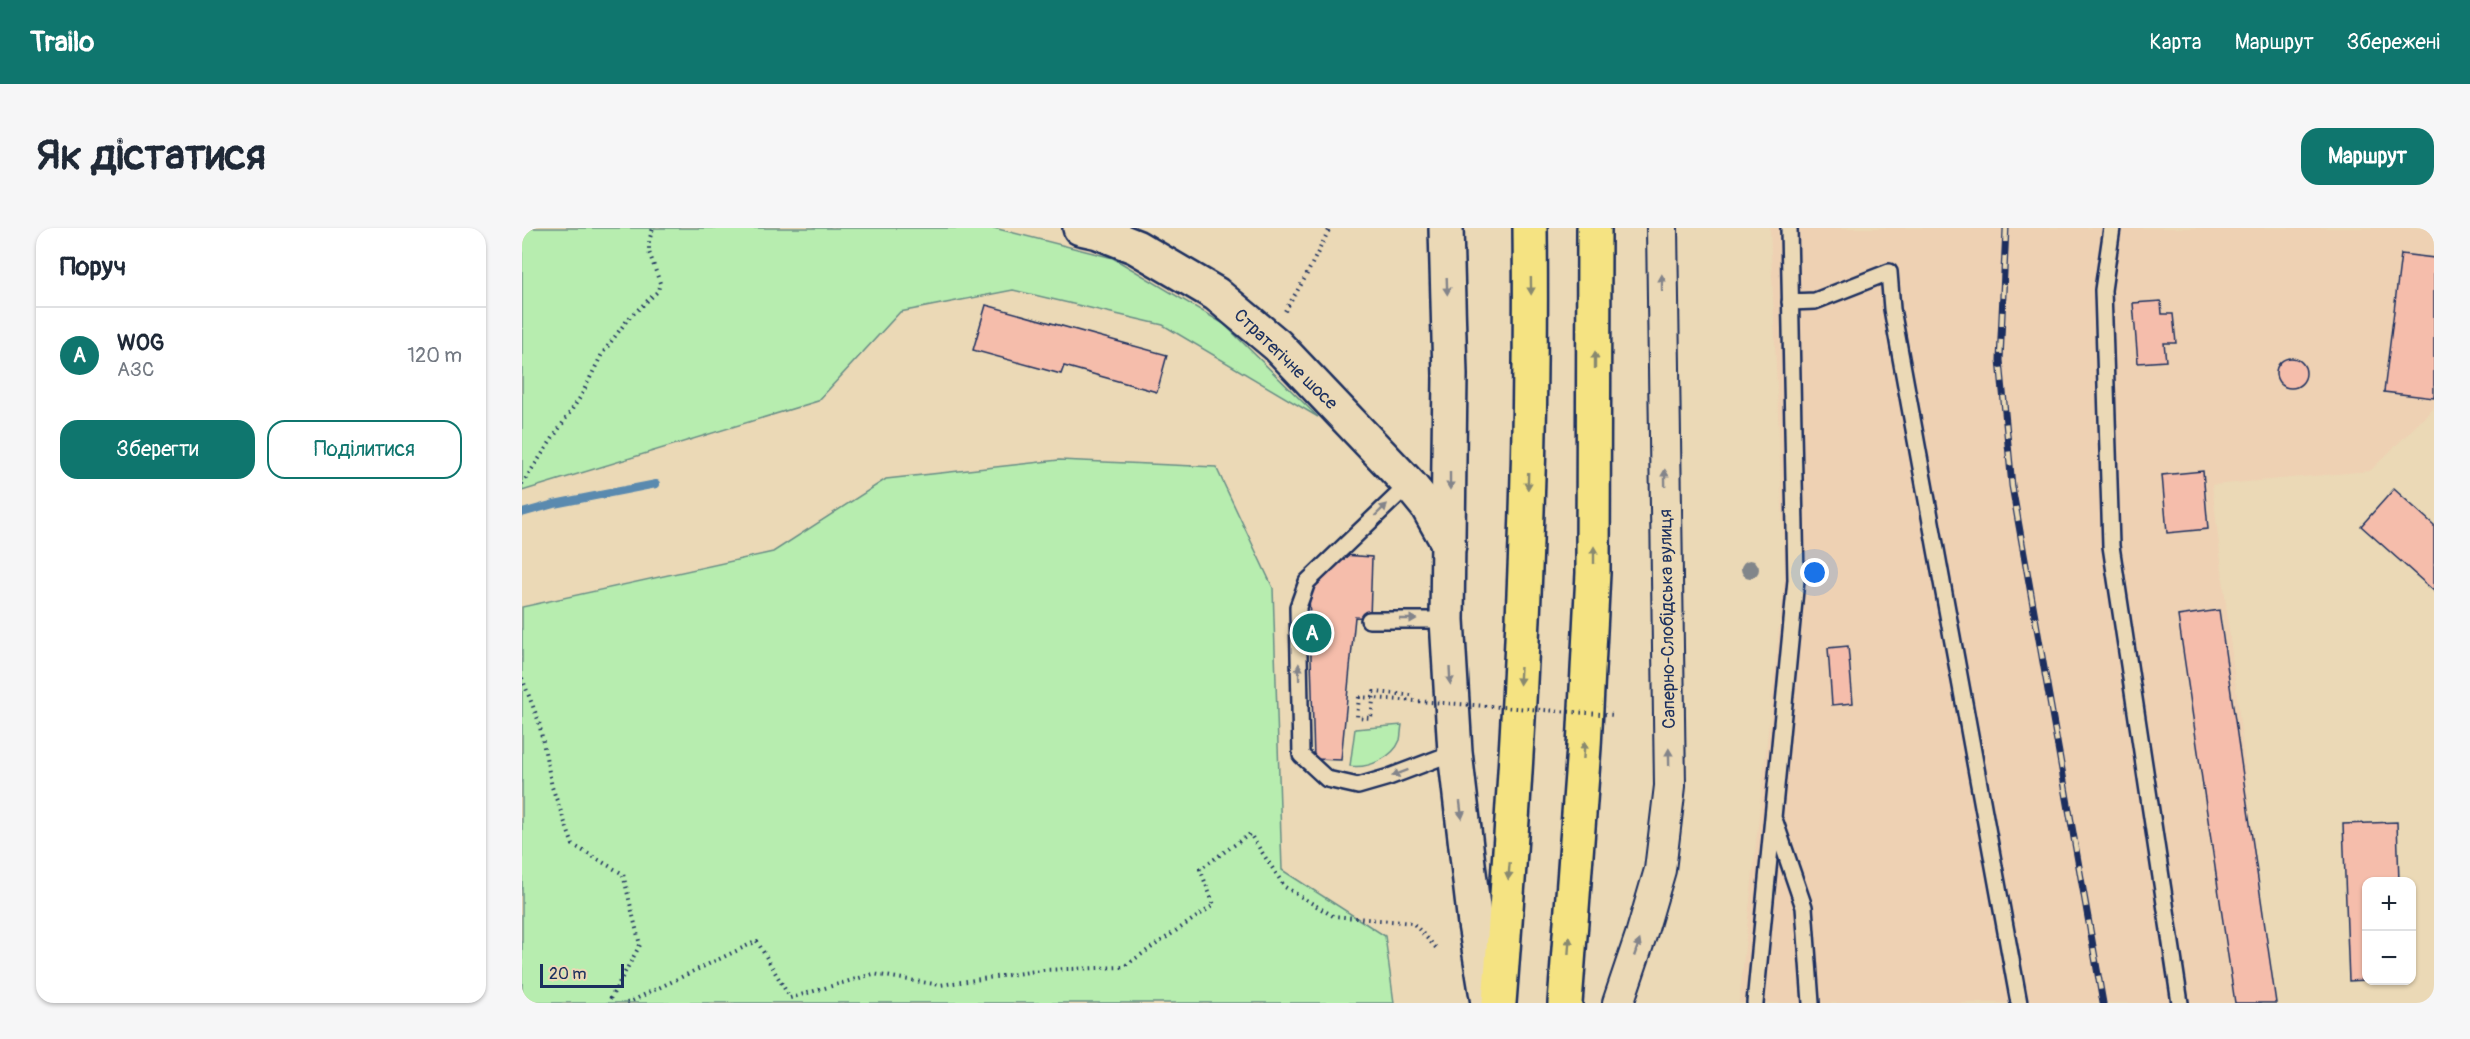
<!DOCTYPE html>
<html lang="uk">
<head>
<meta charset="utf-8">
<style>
	body { margin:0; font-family:Pangolin,sans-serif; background:#f6f6f7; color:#1f2937 }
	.controls { position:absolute; right:18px; bottom:18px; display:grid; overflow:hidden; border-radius:12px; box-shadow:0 2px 4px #0004 }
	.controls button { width:54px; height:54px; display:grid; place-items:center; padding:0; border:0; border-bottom:2px solid #e0e1e3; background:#fff; color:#1f2937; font:30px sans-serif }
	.scale { position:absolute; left:18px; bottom:15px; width:84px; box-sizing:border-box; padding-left:6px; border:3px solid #1b2f5e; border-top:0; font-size:16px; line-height:21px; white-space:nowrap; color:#1b2f5e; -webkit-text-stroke:4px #ebd9b6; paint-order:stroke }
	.you { position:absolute; left:1293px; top:345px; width:21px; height:21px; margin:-15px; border:4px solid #fff; border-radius:50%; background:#1a73e8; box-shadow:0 0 0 9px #1a73e833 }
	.badge { display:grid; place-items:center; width:39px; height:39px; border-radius:50%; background:#0f766e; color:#fff; font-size:20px; font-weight:700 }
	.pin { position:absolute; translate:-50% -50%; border:3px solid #fff; box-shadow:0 2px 6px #0006 }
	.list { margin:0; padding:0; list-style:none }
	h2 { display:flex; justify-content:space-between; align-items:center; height:78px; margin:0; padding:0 24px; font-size:26px }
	h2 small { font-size:20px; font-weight:400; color:#747a83 }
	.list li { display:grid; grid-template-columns:39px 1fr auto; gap:18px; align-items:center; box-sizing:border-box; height:96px; padding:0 24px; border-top:2px solid #e0e1e3 }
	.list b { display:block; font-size:22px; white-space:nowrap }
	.list p { margin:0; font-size:20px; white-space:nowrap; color:#747a83 }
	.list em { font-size:20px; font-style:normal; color:#747a83 }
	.actions { display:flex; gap:12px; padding:18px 24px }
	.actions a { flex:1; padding:14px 0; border:2px solid #0f766e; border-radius:18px; text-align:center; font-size:21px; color:#0f766e }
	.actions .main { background:#0f766e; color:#fff }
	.map { position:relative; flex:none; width:1912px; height:775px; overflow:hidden; border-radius:18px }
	header { display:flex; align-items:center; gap:36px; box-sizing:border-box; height:84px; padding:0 30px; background:#0f766e; color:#fff }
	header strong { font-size:28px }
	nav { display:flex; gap:33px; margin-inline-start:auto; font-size:21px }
	.intro { display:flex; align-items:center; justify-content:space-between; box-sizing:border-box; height:144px; padding:0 36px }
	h1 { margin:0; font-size:42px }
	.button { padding:15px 27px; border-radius:18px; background:#0f766e; color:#fff; font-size:21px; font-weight:700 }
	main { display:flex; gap:36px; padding:0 36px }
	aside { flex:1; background:#fff; border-radius:18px; box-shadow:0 2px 4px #0004 }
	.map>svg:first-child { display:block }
	.built { fill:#eed1b3 }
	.green { fill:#b7edaf; stroke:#698e86; stroke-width:1.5 }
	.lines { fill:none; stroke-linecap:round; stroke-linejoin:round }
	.stream { stroke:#5a8aaf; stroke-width:8 }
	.building { fill:#f5bdab; stroke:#1b2f5e; stroke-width:1.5 }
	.service-casing { stroke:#1b2f5e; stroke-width:20 }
	.minor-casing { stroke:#1b2f5e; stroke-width:34 }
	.tertiary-casing { stroke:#1b2f5e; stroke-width:38 }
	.primary-casing { stroke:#1b2f5e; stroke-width:38 }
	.path { stroke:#1b2f5e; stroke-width:4; stroke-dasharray:1.5 4.5; stroke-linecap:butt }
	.service { stroke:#ebd9b6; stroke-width:15 }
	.minor { stroke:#ebd9b6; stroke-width:30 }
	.tertiary { stroke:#ebd9b6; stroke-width:33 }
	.primary { stroke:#f5e382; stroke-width:33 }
	.rail-casing { stroke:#1b2f5e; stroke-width:7 }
	.rail { stroke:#ebd9b6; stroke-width:4.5; stroke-dasharray:14; stroke-linecap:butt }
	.path-bridge { stroke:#1b2f5e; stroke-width:4; stroke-dasharray:1.5 4.5; stroke-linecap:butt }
	.tree { fill:#81868a }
	.oneway { fill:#83848a }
	.oneway2 { fill:#888970 }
	.labels { text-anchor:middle; stroke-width:6; stroke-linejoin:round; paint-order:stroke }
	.street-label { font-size:18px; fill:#1b2f5e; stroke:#ebd9b6 }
</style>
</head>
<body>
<header>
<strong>Trailo</strong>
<nav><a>Карта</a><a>Маршрут</a><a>Збережені</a></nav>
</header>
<div class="intro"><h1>Як дістатися</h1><a class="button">Маршрут</a></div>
<main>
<aside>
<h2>Поруч<small></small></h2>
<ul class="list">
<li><span class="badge">A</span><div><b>WOG</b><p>АЗС</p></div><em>120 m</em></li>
</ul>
<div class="actions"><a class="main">Зберегти</a><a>Поділитися</a></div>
</aside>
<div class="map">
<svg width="1912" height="775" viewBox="0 0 1912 775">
	<rect width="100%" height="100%" fill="#ebd9b6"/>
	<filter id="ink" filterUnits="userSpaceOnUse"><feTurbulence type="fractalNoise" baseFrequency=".0167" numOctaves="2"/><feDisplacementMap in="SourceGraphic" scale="12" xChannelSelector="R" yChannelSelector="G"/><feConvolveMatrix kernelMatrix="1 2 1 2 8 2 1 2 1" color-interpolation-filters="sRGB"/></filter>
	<g filter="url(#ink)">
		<polygon class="built" points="1248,0 1912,0 1912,180 1848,243 1690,257 1751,775 1217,775 1263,345"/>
		<g class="green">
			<polygon points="0,0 472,0 591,30 702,96 796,189 641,97 491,62 378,84 296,173 0,263"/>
			<polygon points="537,232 694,239 751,360 760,642 863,708 872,775 0,775 0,379 251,324 364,251"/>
			<path d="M880 497C879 502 879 508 878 512 871 530 846 541 828 538L833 501Z"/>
		</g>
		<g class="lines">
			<polyline class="stream" points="0,285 32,276 134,256"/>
		</g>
		<g class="building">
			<polygon points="1879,26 1912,30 1912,170 1862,164"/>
			<polygon points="1639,73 1640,86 1651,86 1654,115 1642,115 1644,133 1616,135 1611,75"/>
			<polygon points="464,77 645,127 635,164 542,138 539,146 451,122"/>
			<circle cx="1769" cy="145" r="15"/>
			<polygon points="1681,243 1686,301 1645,305 1640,247"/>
			<polygon points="1872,261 1912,297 1912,363 1839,298"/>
			<polygon points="821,327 850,329 848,390 833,389 819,532 792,531 787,362"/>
			<polygon points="1697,382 1754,775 1713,775 1656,388"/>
			<polygon points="1326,418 1331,475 1310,477 1306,420"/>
			<polygon points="1875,594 1877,654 1844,654 1844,752 1827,753 1821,596"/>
		</g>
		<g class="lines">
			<g class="service-casing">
				<g id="service">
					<polyline points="1590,0 1581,62 1589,318 1658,775"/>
					<polyline points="1268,74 1293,73 1367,44 1370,81 1497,775"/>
					<polyline points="887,256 785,354 776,379 779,527 805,551 836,558 867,549 933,524"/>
					<polyline points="847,392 925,392"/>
					<polyline points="1253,594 1282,679 1289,775"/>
					<polyline points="1233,775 1274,352 1267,0"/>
				</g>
			</g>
			<g class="minor-casing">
				<polyline id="minor" points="1096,775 1119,707 1138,642 1148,558 1140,0"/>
			</g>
			<g class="tertiary-casing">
				<g id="tertiary">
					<polyline points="558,0 576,4 614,19 694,66 755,117 887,256 905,278 927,317"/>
					<polyline points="924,0 928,147 925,392 933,524 953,696 966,775"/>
				</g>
			</g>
			<g class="primary-casing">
				<g id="primary">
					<path d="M977 775C997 517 1011 259 1008 0"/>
					<polyline points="1043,775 1062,519 1071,345 1072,0"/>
				</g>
			</g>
			<g class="path">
				<polyline points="763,83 783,50 808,0"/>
				<polyline points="0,256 59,168 80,126 106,91 136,63 138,55 127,24 127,13 131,0"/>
				<polyline points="0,450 17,494 30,559 51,617 101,646 118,717 86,775"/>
				<polyline points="837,469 835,489 849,490 852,464 889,467"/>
				<polyline points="105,775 235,713 268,770 351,746 418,757 521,742 601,739 692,677 678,641 728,606 763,659 811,688 891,695 916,722"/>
			</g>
			<use href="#service" class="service"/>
			<use href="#minor" class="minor"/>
			<use href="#tertiary" class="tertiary"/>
			<use href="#primary" class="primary"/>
			<g class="rail-casing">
				<polyline id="rail" points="1484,0 1478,132 1490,258 1581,775"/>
			</g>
			<use href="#rail" class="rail"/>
			<polyline class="path-bridge" points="837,469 1093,487"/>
		</g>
		<circle class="tree" cx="1228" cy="341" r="9"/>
		<defs><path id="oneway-solid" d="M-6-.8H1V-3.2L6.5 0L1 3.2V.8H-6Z" transform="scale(1.5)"/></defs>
		<g class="oneway">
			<use href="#oneway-solid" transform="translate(1140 55) rotate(-91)"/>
			<use href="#oneway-solid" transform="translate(925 58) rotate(88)"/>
			<use href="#oneway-solid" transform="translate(1143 250) rotate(-91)"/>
			<use href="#oneway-solid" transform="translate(928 253) rotate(90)"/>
			<use href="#oneway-solid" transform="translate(859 282) rotate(-44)"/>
			<use href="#oneway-solid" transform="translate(886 391)"/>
			<use href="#oneway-solid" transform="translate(777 444) rotate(-91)"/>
			<use href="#oneway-solid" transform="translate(928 448) rotate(87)"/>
			<use href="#oneway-solid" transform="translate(1147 529) rotate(-91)"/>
			<use href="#oneway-solid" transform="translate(878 545) rotate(159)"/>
			<use href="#oneway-solid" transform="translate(939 582) rotate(83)"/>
			<use href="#oneway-solid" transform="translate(1115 720) rotate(-71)"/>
		</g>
		<g class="oneway2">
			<use href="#oneway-solid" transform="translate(1009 58) rotate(89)"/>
			<use href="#oneway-solid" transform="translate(1073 132) rotate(-90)"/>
			<use href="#oneway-solid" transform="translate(1006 253) rotate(91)"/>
			<use href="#oneway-solid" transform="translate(1072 327) rotate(-90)"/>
			<use href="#oneway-solid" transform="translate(998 448) rotate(93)"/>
			<use href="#oneway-solid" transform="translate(1062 522) rotate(-86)"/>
			<use href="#oneway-solid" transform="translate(987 643) rotate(95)"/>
			<use href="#oneway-solid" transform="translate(1047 717) rotate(-86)"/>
		</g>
	</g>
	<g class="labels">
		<g class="street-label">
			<text transform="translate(764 131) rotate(44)" y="6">Стратегічне шосе</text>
			<text transform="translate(1145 391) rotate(-91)" y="6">Саперно-Слобідська вулиця</text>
		</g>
	</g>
</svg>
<div class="controls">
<button>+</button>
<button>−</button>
</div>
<div class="scale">20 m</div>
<div class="you"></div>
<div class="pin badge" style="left:790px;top:405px">A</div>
</div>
</main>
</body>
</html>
